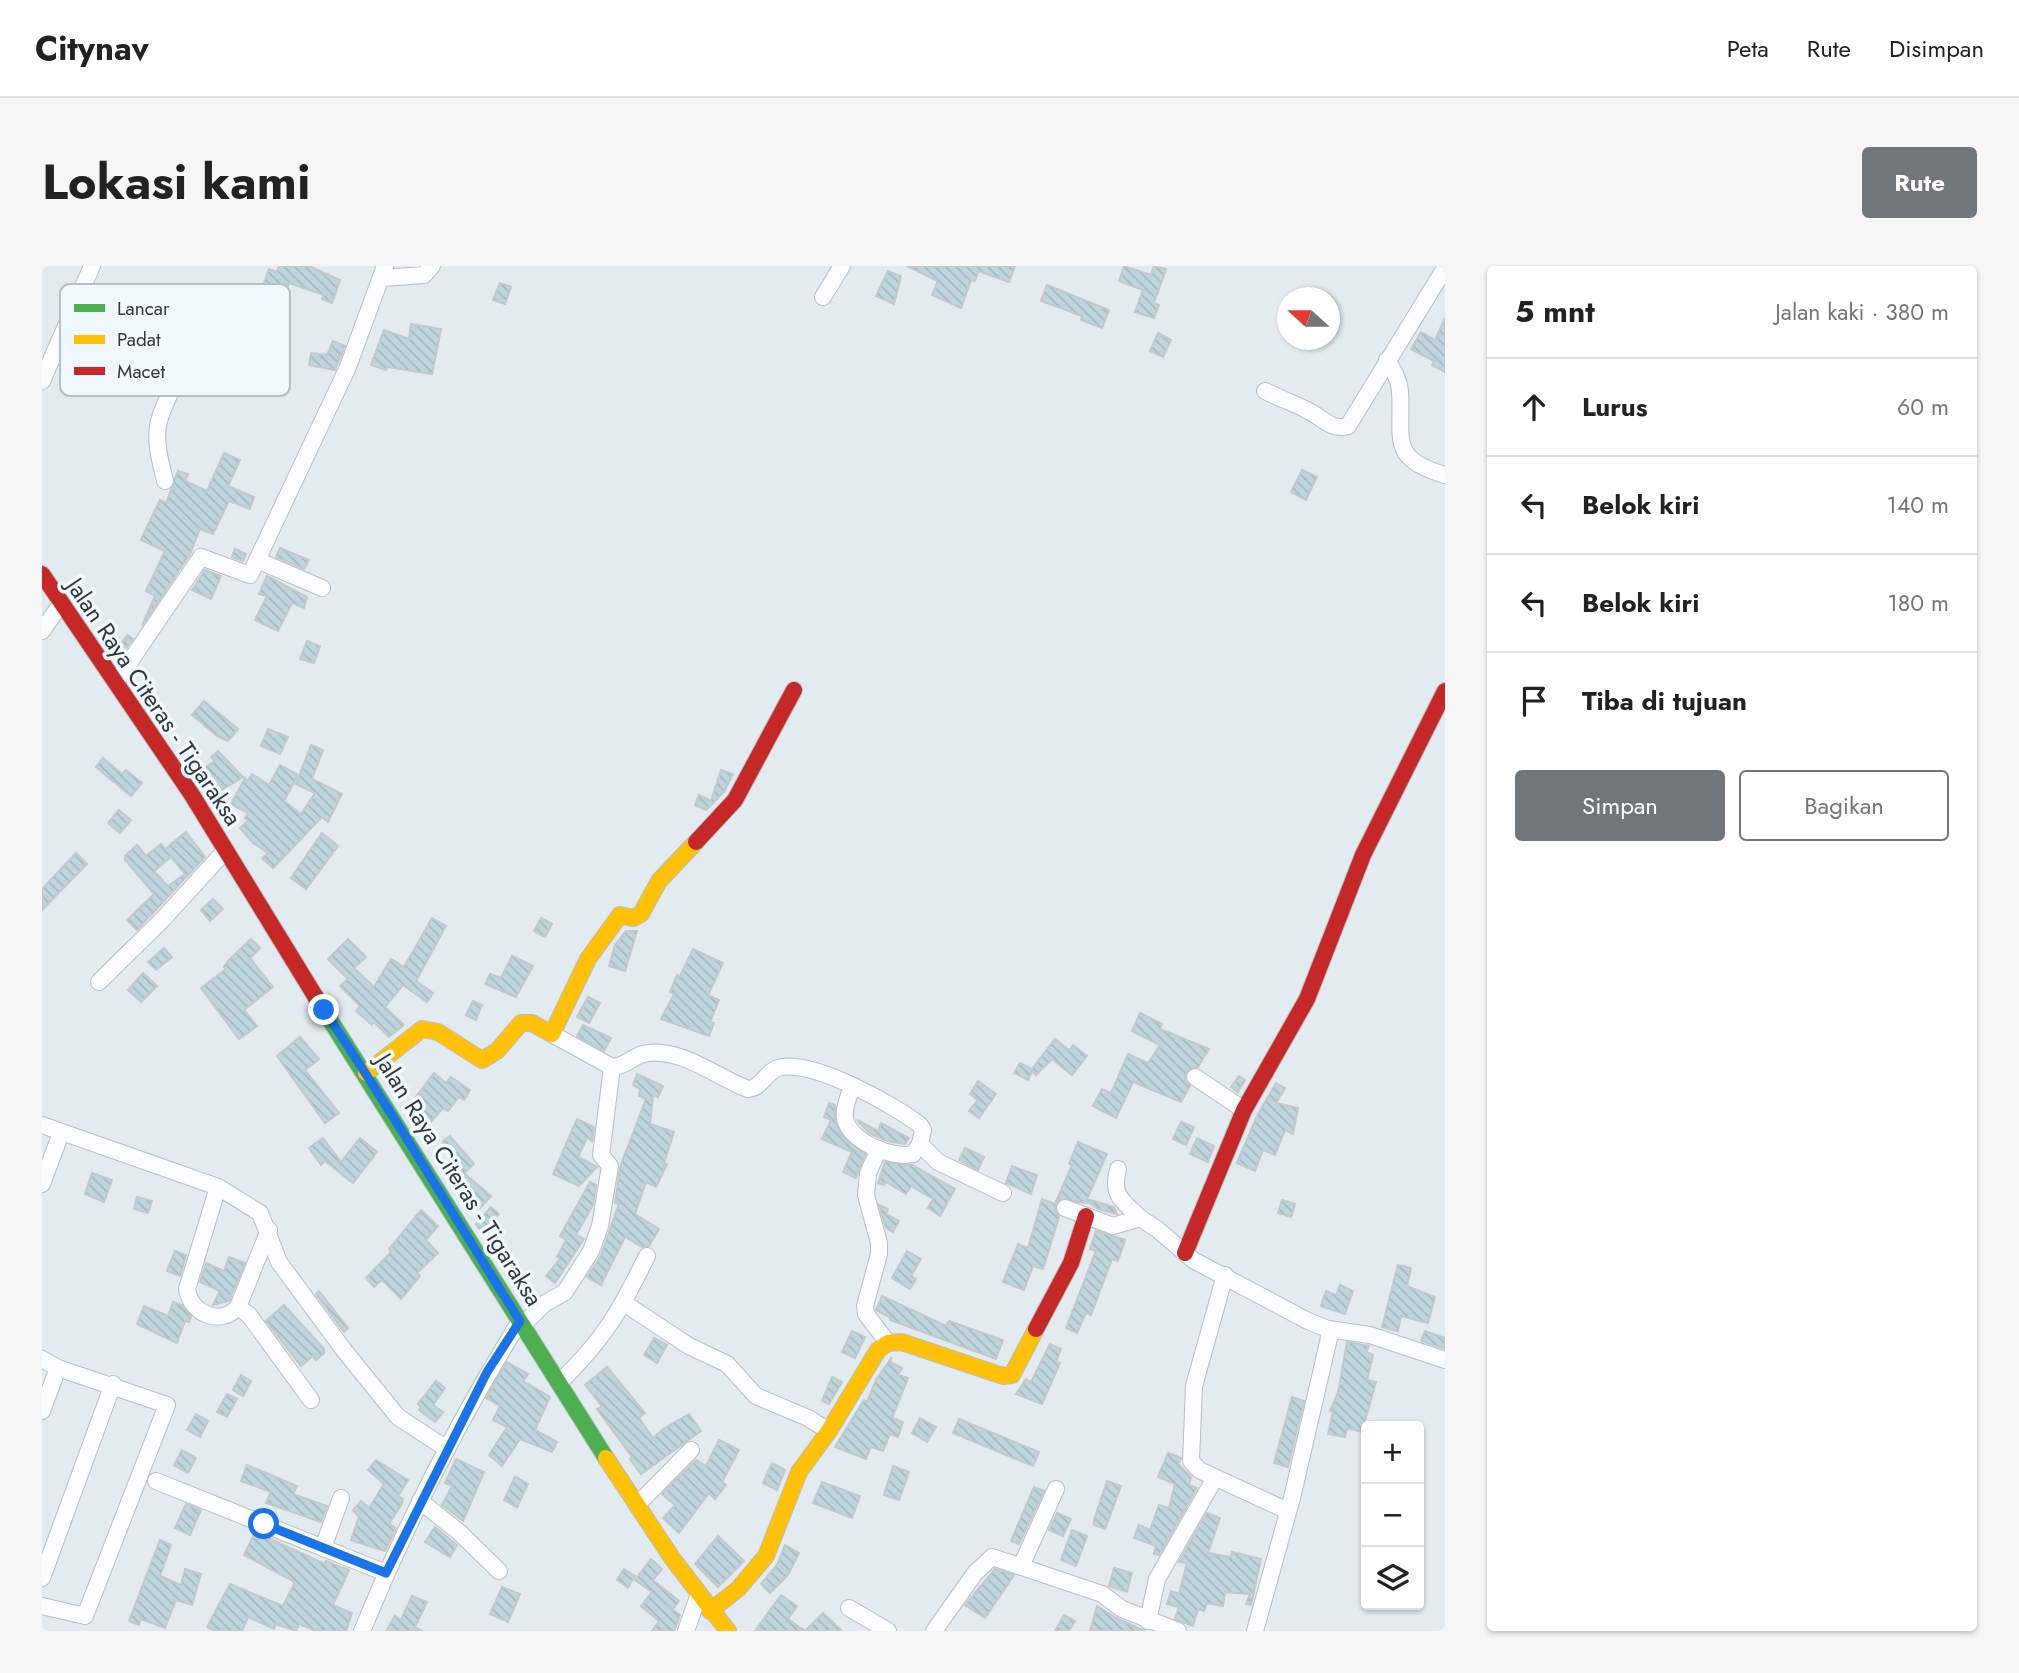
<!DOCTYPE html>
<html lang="id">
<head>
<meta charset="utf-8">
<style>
	body { margin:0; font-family:Jost,sans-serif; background:#f6f6f6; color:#222 }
	.controls { position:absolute; right:21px; bottom:21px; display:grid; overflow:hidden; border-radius:7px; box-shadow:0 2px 5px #0004 }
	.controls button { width:63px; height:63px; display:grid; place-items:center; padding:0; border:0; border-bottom:2px solid #e0e0e0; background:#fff; color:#222; font:35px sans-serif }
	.compass { position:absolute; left:1235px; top:21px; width:63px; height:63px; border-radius:50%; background:#fff; box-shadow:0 2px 5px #0004; rotate:291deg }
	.stop { position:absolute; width:21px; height:21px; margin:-16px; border:5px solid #1a73e8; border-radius:50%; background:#fff }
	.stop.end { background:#1a73e8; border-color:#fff; box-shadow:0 2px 7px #0008 }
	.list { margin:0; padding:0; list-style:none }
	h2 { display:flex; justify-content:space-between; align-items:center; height:91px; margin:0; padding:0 28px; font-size:30px }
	h2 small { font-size:23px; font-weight:400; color:#767676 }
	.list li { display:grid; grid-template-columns:46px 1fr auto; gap:21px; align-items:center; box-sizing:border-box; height:98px; padding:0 28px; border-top:2px solid #e0e0e0 }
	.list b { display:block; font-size:26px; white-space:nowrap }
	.list em { font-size:23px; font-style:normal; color:#767676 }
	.actions { display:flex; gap:14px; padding:21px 28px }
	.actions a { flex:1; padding:16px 0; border:2px solid #70777a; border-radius:7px; text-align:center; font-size:24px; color:#70777a }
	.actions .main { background:#70777a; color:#fff }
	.icon { flex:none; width:38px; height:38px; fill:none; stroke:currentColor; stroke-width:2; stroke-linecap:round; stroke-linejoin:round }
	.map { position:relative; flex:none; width:1403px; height:1365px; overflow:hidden; border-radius:7px }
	header { display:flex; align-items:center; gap:42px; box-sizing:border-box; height:98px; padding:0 35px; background:#fff; border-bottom:2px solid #e0e0e0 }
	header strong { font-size:33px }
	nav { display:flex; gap:38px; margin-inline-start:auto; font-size:24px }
	.intro { display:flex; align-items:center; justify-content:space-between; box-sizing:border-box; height:168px; padding:0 42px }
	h1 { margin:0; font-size:49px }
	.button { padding:18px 32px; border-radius:7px; background:#70777a; color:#fff; font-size:24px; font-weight:700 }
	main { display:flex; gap:42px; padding:0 42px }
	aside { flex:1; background:#fff; border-radius:7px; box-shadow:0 2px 5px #0004 }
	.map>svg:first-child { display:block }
	.building { fill:url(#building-back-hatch); stroke:#c2c9cc; stroke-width:2; fill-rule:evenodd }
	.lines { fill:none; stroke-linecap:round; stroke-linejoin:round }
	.street-casing { stroke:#b8bfc2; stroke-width:18 }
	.fast-casing { stroke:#b8bfc2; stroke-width:18 }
	.slow-casing { stroke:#b8bfc2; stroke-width:18 }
	.jam-casing { stroke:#b8bfc2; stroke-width:18 }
	.street { stroke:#fbfcfd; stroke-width:16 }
	.fast { stroke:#4caf50; stroke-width:16 }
	.slow { stroke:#ffc107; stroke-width:16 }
	.jam { stroke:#c62828; stroke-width:16 }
	.route { stroke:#1a73e8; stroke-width:9 }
	.labels { text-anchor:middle; stroke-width:7; stroke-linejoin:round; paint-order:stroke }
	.street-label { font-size:24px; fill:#32383b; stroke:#eff9fd }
	.key { fill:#eff9fd; stroke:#b6bfc3; stroke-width:2 }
	.key-label { font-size:19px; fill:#32383b }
</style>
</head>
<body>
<header>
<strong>Citynav</strong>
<nav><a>Peta</a><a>Rute</a><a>Disimpan</a></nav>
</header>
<div class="intro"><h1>Lokasi kami</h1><a class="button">Rute</a></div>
<main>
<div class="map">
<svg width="1403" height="1365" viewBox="0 0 1403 1365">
	<defs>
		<pattern id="building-back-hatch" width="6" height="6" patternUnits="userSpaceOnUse" patternTransform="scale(1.75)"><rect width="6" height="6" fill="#bed5de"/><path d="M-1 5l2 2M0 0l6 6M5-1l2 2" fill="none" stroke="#a4b8bf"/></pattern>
	</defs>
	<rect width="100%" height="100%" fill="#e2ebef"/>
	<g class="building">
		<polygon points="237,0 267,0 298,14 290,37 280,33 282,29 247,17 244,25 222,17 227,3 235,6"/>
		<polygon points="865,0 973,0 967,16 936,5 933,15 929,14 919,42 890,29 896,15"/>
		<polygon points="1082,0 1109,9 1112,0 1124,3 1112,37 1117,39 1112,52 1093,46 1101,24 1077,15"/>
		<polygon points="846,5 859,10 852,38 834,30"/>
		<polygon points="458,17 469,21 463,38 451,34"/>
		<polygon points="1005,19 1067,44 1060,62 1039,54 1040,50 999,35"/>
		<polygon points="1403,52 1403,106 1390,99 1392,95 1369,83 1379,66 1393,74"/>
		<polygon points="369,58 399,63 390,108 346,101 344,104 329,99 342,64 367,73"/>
		<polygon points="1116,67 1129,74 1121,91 1108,85"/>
		<polygon points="291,75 303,80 293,104 267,99 269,87 285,89"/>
		<polygon points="182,187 198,194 186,220 212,231 208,243 187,235 171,268 158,263 148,288 100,360 113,330 104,325 123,285 99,274 104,263 118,234 124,237 136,205 146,208 143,215 165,225"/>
		<polygon points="1260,204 1275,211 1264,234 1249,226"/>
		<polygon points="238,282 267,294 262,303 234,291"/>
		<polygon points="193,283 204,288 201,295 190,291"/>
		<polygon points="163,304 179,310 169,333 150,324"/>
		<polygon points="225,310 265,331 262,342 250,337 236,365 213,354 225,330 217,328"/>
		<polygon points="86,369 91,373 80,388 74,383"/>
		<polygon points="265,375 278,380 272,397 258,393"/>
		<polygon points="162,435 196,463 186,475 175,470 150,449"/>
		<polygon points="226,463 246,471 238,488 219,480"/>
		<polygon points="269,479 281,484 270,513 300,528 286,556 280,551 231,602 220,592 226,587 211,577 198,562 206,555 203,552 206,547 189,538 203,512 205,515 210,508 227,519 238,499 256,509 242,535 259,548 273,527 254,518"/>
		<polygon points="176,485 201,511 171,529 157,505 173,495 169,491"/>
		<polygon points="61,492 80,508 84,504 100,517 89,530 54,501"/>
		<polygon points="679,504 691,508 682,526 664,544 653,539 657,529 669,535"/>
		<polygon points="77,544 89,554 78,567 66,557"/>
		<path d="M144 566 163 591 95 664 85 654 112 628 83 594V590L95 579 104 590 119 578 123 583ZM129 591 143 608 126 620 112 605Z"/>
		<polygon points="280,567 296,580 264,623 249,612"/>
		<polygon points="34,587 45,598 0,644 0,623"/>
		<polygon points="171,633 181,643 168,655 159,644"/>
		<polygon points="390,652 404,660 374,715 391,727 385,736 361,719 343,741 362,759 347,771 332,756 330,759 314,745 318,740 298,720 306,713 286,693 306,673 324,691 312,702 332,721 349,693 362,701"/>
		<polygon points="499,652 510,658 503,671 492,665"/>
		<polygon points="584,665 595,665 583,705 567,700 573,679"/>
		<polygon points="209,673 218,682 208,692 231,721 202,744 215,760 197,773 159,722 184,703 182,701 187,694"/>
		<polygon points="122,682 130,691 114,704 106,696"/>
		<polygon points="651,683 681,697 666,729 677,734 668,756 672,757 667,770 619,753 632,728 628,726 635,709 638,710"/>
		<polygon points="470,690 491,700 474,731 443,718 448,708 459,712"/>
		<polygon points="101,707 115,720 99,736 86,724"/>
		<polygon points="546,731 558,737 547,757 535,751"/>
		<polygon points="431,735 440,739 434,754 424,749"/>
		<polygon points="1098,747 1120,758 1118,763 1167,783 1156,801 1144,806 1143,815 1148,820 1139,836 1091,816 1074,852 1051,840 1060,823 1069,827 1086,788 1106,797 1118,779 1090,765"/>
		<polygon points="541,759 569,772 562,785 535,770"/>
		<polygon points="258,771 277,793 263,804 297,847 283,857 235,790"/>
		<polygon points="1013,773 1027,784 1031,779 1045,790 1030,809 1010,793 994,809 990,805 986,814 972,807 978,797 990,803"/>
		<polygon points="392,807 404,817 409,811 428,824 422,834 417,831 406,845 401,842 387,858 375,848 383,839 373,832"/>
		<polygon points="595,808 621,820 616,831 611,829 608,858 632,866 622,897 625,898 614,921 604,916 593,948 617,963 607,980 600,981 583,971 559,1019 545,1011 559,989 577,938 573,937 578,901 604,833 597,830 598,823 591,819"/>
		<polygon points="1197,810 1203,814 1196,826 1189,821"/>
		<polygon points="936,815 954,828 937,852 927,845 936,834 928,828"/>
		<polygon points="1234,817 1243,822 1234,837 1256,842 1251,868 1243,864 1233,889 1221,884 1213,905 1195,897 1215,850"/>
		<polygon points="787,837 793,839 793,854 799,868 823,888 814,912 801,906 810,886 780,873 789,854 782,851"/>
		<polygon points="535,853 552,861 550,875 545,872 536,891 555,901 537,920 511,908"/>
		<polygon points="815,854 836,865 839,857 867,872 863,878 845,875 827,867"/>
		<polygon points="1139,856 1152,861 1144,879 1131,873"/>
		<polygon points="408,870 432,898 422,907 449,930 438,942 419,926 423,922 402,898 411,893 401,880 401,875"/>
		<polygon points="281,872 299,896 318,872 335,886 311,917 283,895 279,899 267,882"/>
		<polygon points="1155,872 1172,880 1166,896 1148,888"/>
		<polygon points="1036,876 1065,888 1045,933 1072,941 1075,948 1056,943 1048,937 1017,934 1013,943 1017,951 1001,1003 991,1000 982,1024 961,1016 976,978 986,982 1000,933 1013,938 1030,899 1027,898"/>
		<polygon points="923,882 942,891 936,904 917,894"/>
		<polygon points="843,896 870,899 913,923 898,950 886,942 891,933 869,920 864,928 844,916 842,919 836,917"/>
		<polygon points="970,900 995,909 989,928 964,917"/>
		<polygon points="50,907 70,914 62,936 43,928"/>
		<polygon points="548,916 554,919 551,939 534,969 542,973 513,1017 504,1010 518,993 515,991 524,974 518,970"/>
		<polygon points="95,931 110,935 106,947 92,943"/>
		<polygon points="1240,934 1253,938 1249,951 1236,947"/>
		<polygon points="837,939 846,943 844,948 857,955 851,966 844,962"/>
		<polygon points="449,941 457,948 440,967 434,958"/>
		<polygon points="379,944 396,960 384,974 396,987 375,1007 378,1010 359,1033 340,1014 332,1021 324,1012 349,986 347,983"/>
		<polygon points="1054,965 1083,974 1076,995 1070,993 1049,1049 1044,1047 1035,1067 1024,1062 1054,985 1048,983"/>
		<polygon points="133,985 144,989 138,1010 125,1005"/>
		<polygon points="865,985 879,993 869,1010 874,1013 868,1023 850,1012"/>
		<polygon points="187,991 203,997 187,1035 171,1039 178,1025 158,1016 164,997 182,1005"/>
		<polygon points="1356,999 1369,1002 1365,1020 1393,1031 1386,1057 1359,1050 1356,1065 1340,1061"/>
		<polygon points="1298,1019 1311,1025 1303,1048 1279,1040 1284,1025 1294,1029"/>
		<polygon points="277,1025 306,1062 302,1066 274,1028"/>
		<polygon points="840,1030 904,1060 907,1055 961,1074 954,1093 848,1054 849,1052 834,1044"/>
		<polygon points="131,1036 140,1039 149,1051 147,1056 143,1055 135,1077 95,1058 102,1040 126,1050"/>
		<polygon points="242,1039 282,1083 282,1087 274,1094 271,1090 259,1100 224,1055"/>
		<polygon points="810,1065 823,1071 813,1092 800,1086"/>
		<polygon points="1383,1065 1403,1072 1403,1083 1379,1075"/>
		<polygon points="612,1072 625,1079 615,1097 602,1089"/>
		<polygon points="1305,1076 1327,1080 1324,1086 1331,1089 1325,1114 1334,1116 1320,1166 1305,1162 1303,1171 1286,1168 1291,1146 1288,1145 1296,1127"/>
		<polygon points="1008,1078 1019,1083 1014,1096 1018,1097 1000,1138 974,1128 984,1113 989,1116"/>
		<polygon points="850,1091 848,1096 860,1102 856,1109 866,1112 850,1152 861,1156 856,1171 848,1168 841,1185 829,1181 824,1193 793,1181 822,1134 825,1136 834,1114"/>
		<polygon points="465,1096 486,1108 481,1115 508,1131 493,1164 515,1176 510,1186 478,1173 460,1200 447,1189 465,1161 451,1154 458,1140 444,1132"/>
		<polygon points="565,1101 603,1147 597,1152 611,1172 621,1163 647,1148 659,1165 599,1208 588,1193 590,1191 555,1143 560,1140 543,1119"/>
		<polygon points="199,1109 209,1115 201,1130 191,1124"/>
		<polygon points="790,1111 800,1116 787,1138 780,1135"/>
		<polygon points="394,1115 403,1122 391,1139 401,1146 393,1156 377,1144 379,1141 376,1138"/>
		<polygon points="185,1128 195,1133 185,1151 175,1146"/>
		<polygon points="1250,1131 1262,1135 1246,1201 1232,1197"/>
		<polygon points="154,1148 166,1155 158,1171 145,1164"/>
		<polygon points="878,1152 894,1161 885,1176 870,1167"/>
		<polygon points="917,1153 997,1186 991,1200 911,1167"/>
		<polygon points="677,1174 697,1184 680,1216 684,1219 673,1233 667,1227 637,1267 621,1252 633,1239 620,1228 654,1194 664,1200"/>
		<polygon points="140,1184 154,1192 146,1207 132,1199"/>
		<polygon points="1126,1187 1139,1192 1136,1198 1149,1211 1147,1219 1155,1222 1117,1289 1112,1288 1114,1280 1092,1272 1097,1259 1108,1264 1117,1239 1127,1242 1133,1218 1116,1211"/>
		<polygon points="414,1193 442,1206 421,1255 400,1239 410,1220 403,1217"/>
		<polygon points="334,1194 366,1214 356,1230 361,1233 359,1239 347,1258 354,1262 343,1285 309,1274 317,1251 311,1244 319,1235 327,1242 342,1218 326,1204"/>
		<polygon points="730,1197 743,1204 735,1224 721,1217"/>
		<polygon points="205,1199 255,1220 251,1228 285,1240 279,1256 224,1237 229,1226 199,1215"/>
		<polygon points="851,1200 867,1206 857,1234 842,1229"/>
		<polygon points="473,1211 486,1218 475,1241 462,1234"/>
		<polygon points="1065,1215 1079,1220 1063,1263 1052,1259 1052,1254"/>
		<polygon points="780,1216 818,1230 810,1252 771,1237"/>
		<polygon points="992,1221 1002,1225 977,1278 969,1275"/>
		<polygon points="144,1238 159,1244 148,1269 133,1262"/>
		<polygon points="1015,1247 1029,1253 1021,1270 1007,1264"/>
		<polygon points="1165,1247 1178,1252 1166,1287 1189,1291 1190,1286 1219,1293 1209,1339 1204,1338 1208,1328 1183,1326 1181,1340 1165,1337 1162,1345 1156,1343 1151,1360 1133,1353 1137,1341 1125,1338 1129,1325 1137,1328 1145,1297 1137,1296"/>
		<polygon points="393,1261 415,1279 408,1291 383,1276"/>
		<polygon points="1030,1264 1045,1270 1034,1300 1019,1294"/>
		<polygon points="213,1266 283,1298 284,1295 307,1304 291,1339 310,1347 304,1365 274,1365 257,1358 254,1365 234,1358 232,1363 206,1351 200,1365 173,1365 165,1361 188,1318 241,1340 253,1316 202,1289"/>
		<polygon points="676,1270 702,1295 676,1321 653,1298"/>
		<polygon points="118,1274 129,1279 118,1310 139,1319 143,1303 159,1308 150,1339 134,1334 123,1362 99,1353 97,1359 87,1355"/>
		<polygon points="743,1279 757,1287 746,1309 728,1327 719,1318 735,1299"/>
		<polygon points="609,1293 620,1303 611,1314 637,1335 631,1343 622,1338 638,1349 632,1365 610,1365 617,1355 599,1340 610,1326 593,1314"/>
		<polygon points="1072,1302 1090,1307 1085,1326 1067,1320"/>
		<polygon points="582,1303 593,1310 586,1321 575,1314"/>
		<polygon points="953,1303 972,1309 943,1352 923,1339"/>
		<polygon points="460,1321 478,1328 466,1356 448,1348"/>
		<polygon points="739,1329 755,1340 746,1353 763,1365 713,1365"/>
		<polygon points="370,1330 385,1336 373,1361 380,1365 344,1365 353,1350 359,1354"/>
		<polygon points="1055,1340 1076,1353 1103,1365 1048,1365"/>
		<polygon points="781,1347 800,1365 763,1365"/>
		<polygon points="1022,1349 1033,1355 1027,1365 1013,1365"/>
	</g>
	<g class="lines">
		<g class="street-casing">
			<g id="street">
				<polyline points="340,12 382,9 390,0"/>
				<polyline points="781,31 800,0"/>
				<path d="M16 82 50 91 114 86 132 92C142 112 118 140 116 160 113 179 119 197 123 215"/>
				<path d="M1345 94C1351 104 1357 113 1358 125 1361 172 1346 193 1403 209"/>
				<polyline points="0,115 50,0"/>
				<path d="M1223 125C1237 132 1251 137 1265 144 1280 151 1289 165 1306 160L1403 2"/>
				<polyline points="215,294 280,322"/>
				<polyline points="0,365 19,338"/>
				<polyline points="74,416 159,291 208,309 306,101 343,0"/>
				<polyline points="57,716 121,653 183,585"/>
				<path d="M510 768 570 801C584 801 592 788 606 787 642 783 674 811 706 823 720 822 723 806 736 802 769 792 852 839 878 859L881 864 878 878 896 896 961 927"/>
				<polyline points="1153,811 1202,844"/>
				<path d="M810 820C807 830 801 843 803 853 809 876 850 893 871 888L878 878"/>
				<polyline points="0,859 176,921 218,947 237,996 301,1083 356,1151 405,1183"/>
				<polyline points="837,883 826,907 824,929 837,977 837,988 823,1040 824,1048 846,1077"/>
				<path d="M1076 903C1069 930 1080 934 1098 952"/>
				<polyline points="0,918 19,867"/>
				<path d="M176 921 145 1023C149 1049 179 1060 196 1041L227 964"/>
				<polyline points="1023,942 1071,960 1098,952 1115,963 1151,994 1266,1055 1286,1063 1328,1069 1403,1094"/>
				<polyline points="1183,1009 1152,1120 1149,1195 1157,1204 1246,1245"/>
				<polyline points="582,1037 647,1080 685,1098 714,1130 766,1152 787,1165"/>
				<polyline points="196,1041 207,1049 269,1134"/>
				<polyline points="481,1059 502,1038 523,1026 549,985 558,960 568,900 559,889 570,801"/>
				<polyline points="0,1093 16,1102 125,1139 43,1350 0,1340"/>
				<path d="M518 1116C563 1072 578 1045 605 990"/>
				<polyline points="0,1145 16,1102"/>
				<polyline points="114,1215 344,1307"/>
				<polyline points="378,1235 417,1266 457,1305"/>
				<polyline points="595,1239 649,1184"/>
				<polyline points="281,1282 299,1232"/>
				<polyline points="979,1300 1014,1223"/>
				<polyline points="0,1312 71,1118"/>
				<polyline points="807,1342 846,1365"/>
				<polyline points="1106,1355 1115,1313 1173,1212"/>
				<path d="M320 1365C364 1258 417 1153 478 1055"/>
				<polyline points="644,1365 657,1328"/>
				<polyline points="892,1365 933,1307 950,1291 1060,1328 1080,1343 1136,1365"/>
				<polyline points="1213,1365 1250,1232 1287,1072 1286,1063"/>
			</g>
		</g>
		<g class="fast-casing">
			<polyline id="fast" points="278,738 564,1192"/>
		</g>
		<g class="slow-casing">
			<g id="slow">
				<polyline points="324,807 380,763 396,766 440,794 455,785 479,757 490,757 510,768 546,693 578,649 591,652 599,648 617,615 654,576"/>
				<polyline points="564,1192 630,1292 686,1365"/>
				<polyline points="668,1345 696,1323 724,1290 757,1206 787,1165 836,1084 846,1077 860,1076 961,1110 970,1109 994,1063"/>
			</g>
		</g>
		<g class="jam-casing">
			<g id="jam">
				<polyline points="0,308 150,529 278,738"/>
				<polyline points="654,576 693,534 752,424"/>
				<polyline points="1143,987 1202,844 1265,733 1321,589 1403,425"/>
				<polyline points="994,1063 1029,997 1044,950"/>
			</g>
		</g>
		<use href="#street" class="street"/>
		<use href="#fast" class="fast"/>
		<use href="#slow" class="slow"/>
		<use href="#jam" class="jam"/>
	</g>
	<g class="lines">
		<path class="route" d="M222 1258 344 1307 445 1106 478 1055C412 951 350 845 282 744"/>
	</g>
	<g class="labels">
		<g class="street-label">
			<text transform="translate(112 436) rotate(56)" y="8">Jalan Raya Citeras - Tigaraksa</text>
			<text transform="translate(417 914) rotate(58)" y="8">Jalan Raya Citeras - Tigaraksa</text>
		</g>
	</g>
	<rect x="18" y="18" width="230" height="112" rx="10" class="key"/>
	<rect x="32" y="38" width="31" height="8" fill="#4caf50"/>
	<rect x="32" y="69" width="31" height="9" fill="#ffc107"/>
	<rect x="32" y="101" width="31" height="8" fill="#c62828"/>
	<g class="key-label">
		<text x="75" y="49">Lancar</text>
		<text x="75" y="80">Padat</text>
		<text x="75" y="112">Macet</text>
	</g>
</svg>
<div class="controls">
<button>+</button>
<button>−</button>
<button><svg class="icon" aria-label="layers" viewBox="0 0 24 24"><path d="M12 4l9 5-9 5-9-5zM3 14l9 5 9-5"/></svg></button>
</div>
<svg class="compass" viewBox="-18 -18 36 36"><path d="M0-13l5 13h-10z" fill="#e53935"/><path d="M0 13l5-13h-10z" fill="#767676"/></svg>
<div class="stop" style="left:222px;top:1258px"></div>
<div class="stop end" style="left:282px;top:744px"></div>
</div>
<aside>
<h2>5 mnt<small>Jalan kaki · 380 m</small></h2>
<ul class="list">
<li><svg class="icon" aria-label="ahead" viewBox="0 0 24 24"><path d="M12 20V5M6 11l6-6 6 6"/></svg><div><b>Lurus</b></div><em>60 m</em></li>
<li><svg class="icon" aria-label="left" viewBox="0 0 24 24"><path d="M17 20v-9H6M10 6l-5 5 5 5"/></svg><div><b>Belok kiri</b></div><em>140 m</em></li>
<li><svg class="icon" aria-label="left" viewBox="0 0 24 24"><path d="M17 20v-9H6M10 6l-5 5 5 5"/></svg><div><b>Belok kiri</b></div><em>180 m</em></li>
<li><svg class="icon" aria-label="arrive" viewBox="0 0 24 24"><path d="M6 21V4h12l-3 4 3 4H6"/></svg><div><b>Tiba di tujuan</b></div></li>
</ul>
<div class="actions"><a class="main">Simpan</a><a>Bagikan</a></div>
</aside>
</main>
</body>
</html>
